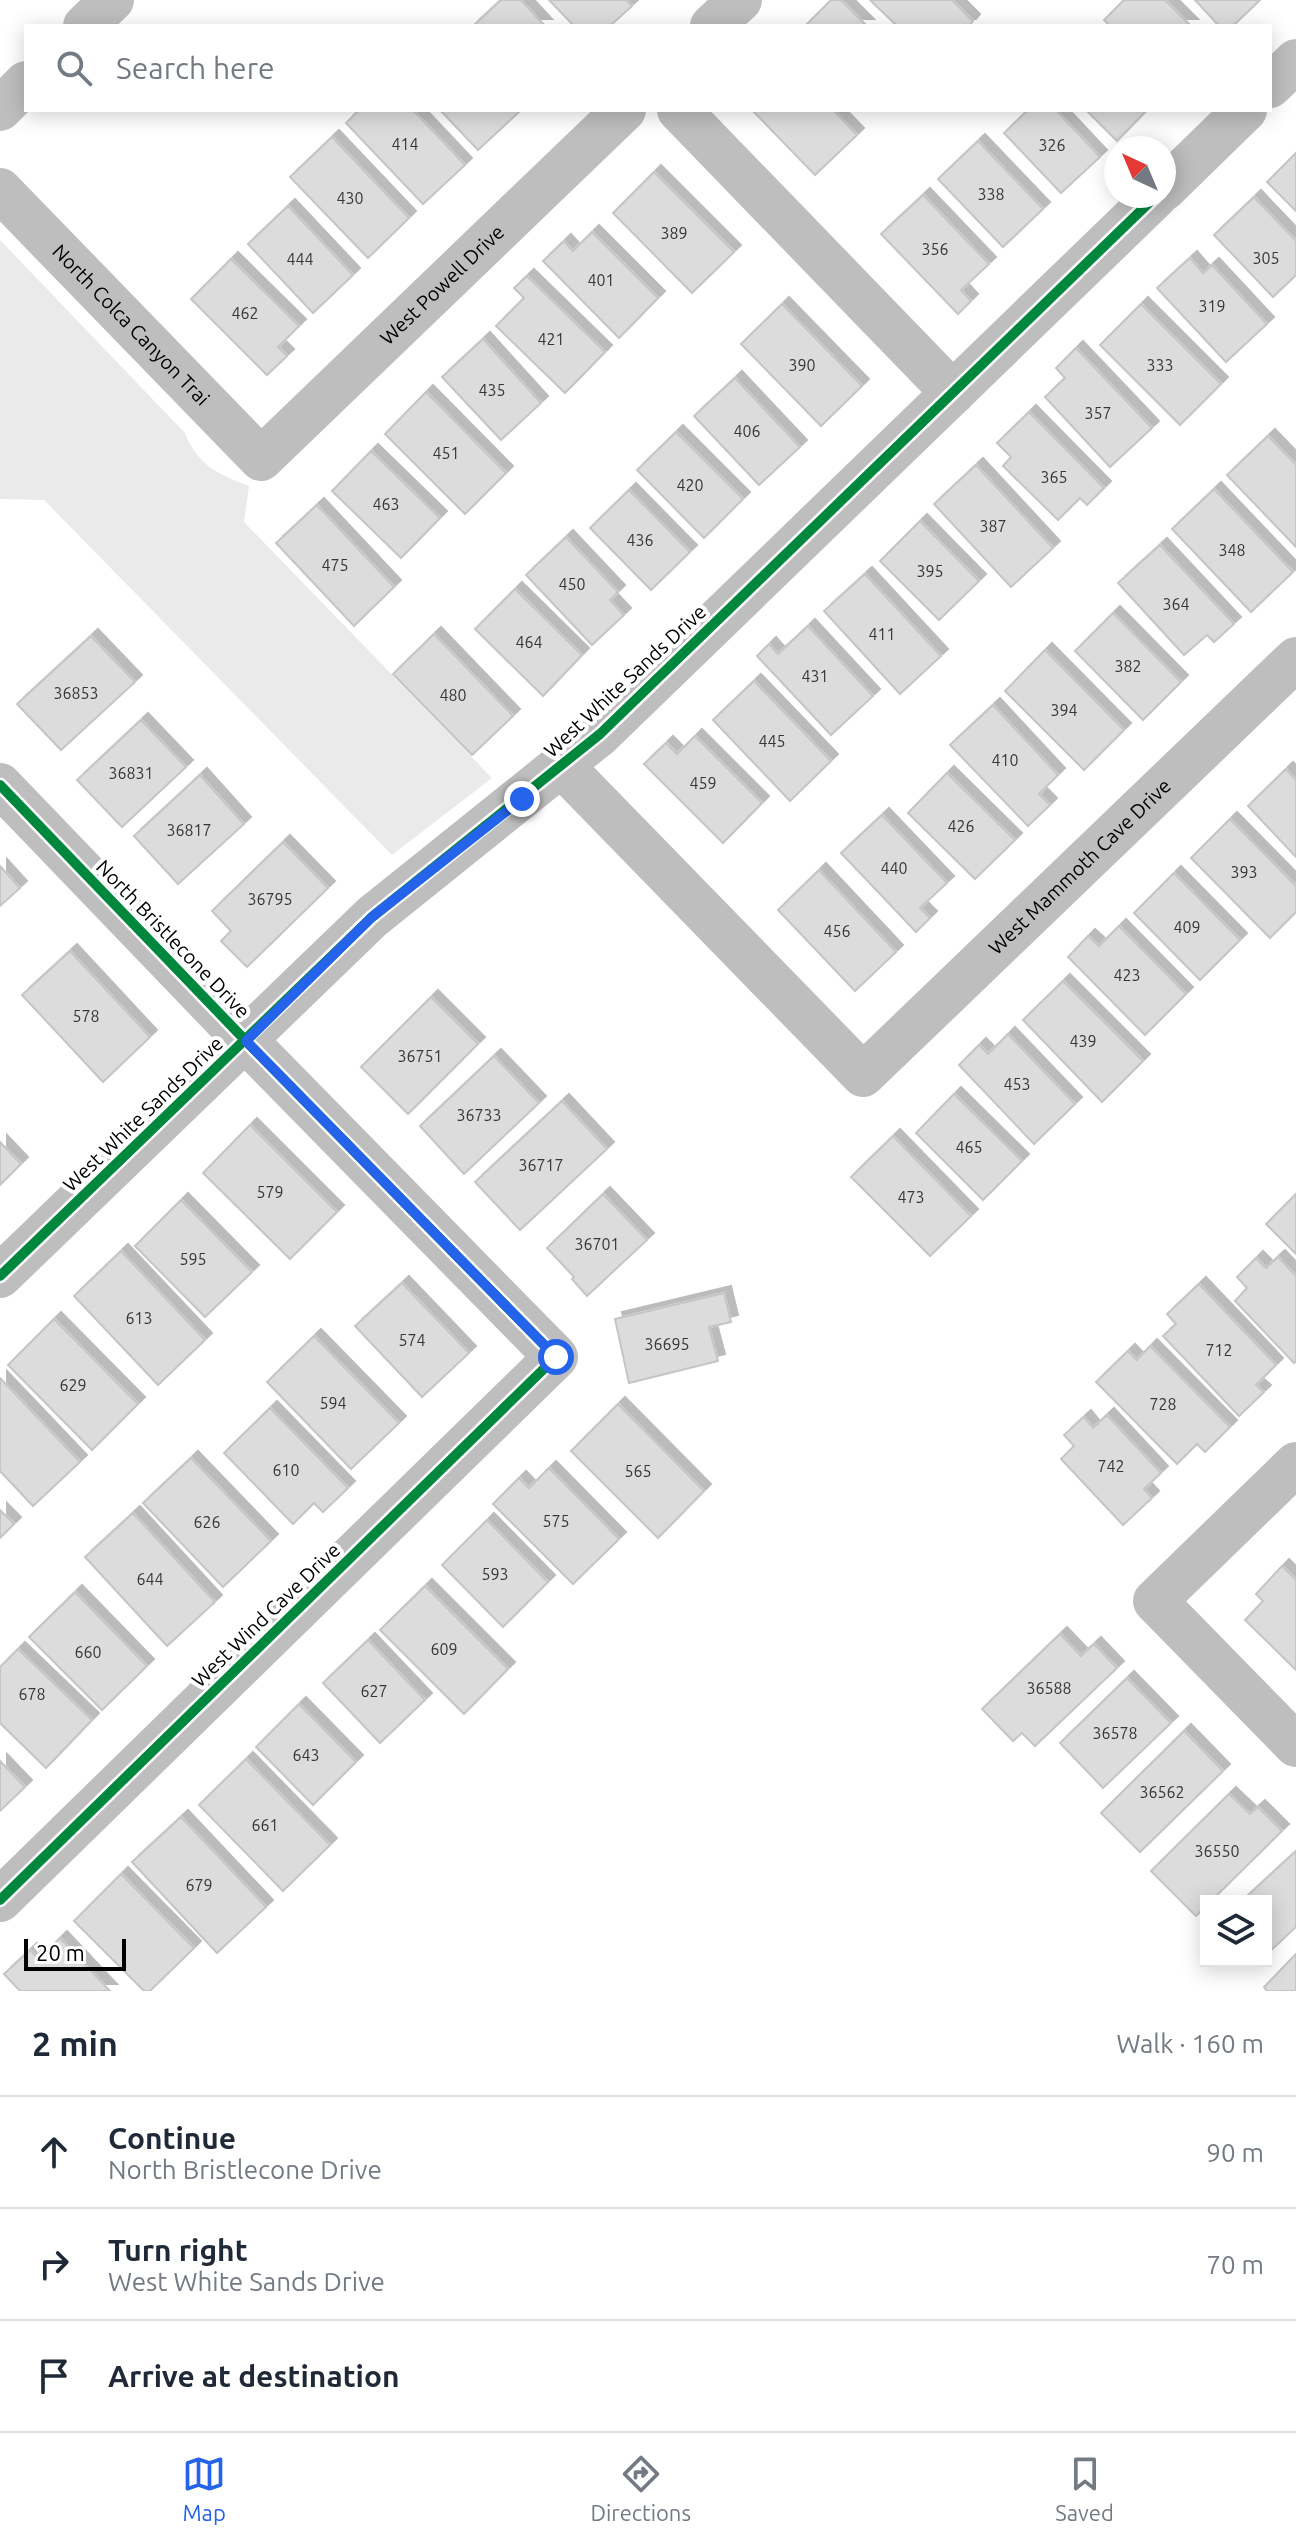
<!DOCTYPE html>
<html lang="en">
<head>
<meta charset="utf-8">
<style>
	body { margin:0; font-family:Ubuntu,sans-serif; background:#f6f6f7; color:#1f2937 }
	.controls { position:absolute; right:24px; bottom:24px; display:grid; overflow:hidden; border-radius:0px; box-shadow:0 4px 20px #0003 }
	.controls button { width:72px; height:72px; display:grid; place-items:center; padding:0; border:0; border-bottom:2px solid #e0e1e3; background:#fff; color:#1f2937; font:40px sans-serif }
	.compass { position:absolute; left:1104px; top:136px; width:72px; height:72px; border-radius:50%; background:#fff; box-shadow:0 4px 20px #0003; rotate:316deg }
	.scale { position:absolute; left:24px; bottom:20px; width:102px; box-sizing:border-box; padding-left:8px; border:4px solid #000; border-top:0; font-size:22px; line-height:28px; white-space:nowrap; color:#000; -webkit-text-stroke:6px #fff; paint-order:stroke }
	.stop { position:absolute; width:24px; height:24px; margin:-18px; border:6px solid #2563eb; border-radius:50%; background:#fff }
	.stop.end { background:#2563eb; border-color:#fff; box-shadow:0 2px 8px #0008 }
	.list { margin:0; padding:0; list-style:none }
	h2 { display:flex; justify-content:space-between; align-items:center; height:104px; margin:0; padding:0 32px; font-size:34px }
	h2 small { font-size:26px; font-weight:400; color:#747a83 }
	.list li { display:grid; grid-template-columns:52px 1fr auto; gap:24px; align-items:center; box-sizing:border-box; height:112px; padding:0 32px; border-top:2px solid #e0e1e3 }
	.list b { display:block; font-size:30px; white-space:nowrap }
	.list p { margin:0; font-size:26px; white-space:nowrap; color:#747a83 }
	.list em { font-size:26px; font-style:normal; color:#747a83 }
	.icon { flex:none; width:44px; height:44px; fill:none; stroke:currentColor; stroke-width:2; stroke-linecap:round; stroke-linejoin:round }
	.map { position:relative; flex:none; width:1296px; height:1991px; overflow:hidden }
	.search { position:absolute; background:#fff; box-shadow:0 4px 20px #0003; left:24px; right:24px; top:24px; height:88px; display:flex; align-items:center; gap:20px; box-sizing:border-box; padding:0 28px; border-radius:0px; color:#747a83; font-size:30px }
	.sheet { height:440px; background:#fff }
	nav { display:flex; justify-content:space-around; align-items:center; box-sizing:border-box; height:112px; border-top:2px solid #e0e1e3; background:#fff; font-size:22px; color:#747a83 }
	nav a { display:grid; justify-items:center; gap:4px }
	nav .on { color:#2563eb }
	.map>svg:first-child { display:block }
	.green { fill:#eaeaea }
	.building { fill:#dcdcdc; stroke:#c5c5c5; stroke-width:2; filter:url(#shadow) }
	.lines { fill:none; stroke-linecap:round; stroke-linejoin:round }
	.minor { stroke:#bebebe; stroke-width:44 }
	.cycleway-casing { stroke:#fff; stroke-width:15 }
	.cycleway { stroke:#00873e; stroke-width:10 }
	.route { stroke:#2563eb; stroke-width:10 }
	.labels { text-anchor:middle; stroke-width:8; stroke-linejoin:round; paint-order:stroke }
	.number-label { font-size:16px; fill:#373737 }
	.street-label { font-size:20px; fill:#000; stroke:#fff }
</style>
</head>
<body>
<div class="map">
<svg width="1296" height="1991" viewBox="0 0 1296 1991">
	<defs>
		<filter id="shadow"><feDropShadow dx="7" dy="-7" stdDeviation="0" flood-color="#0004"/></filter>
	</defs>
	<rect width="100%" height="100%" fill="#fff"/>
	<path class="green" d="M0 240 185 433C198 466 218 474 249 486L244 522 492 778 392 855 44 500 0 499Z"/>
	<g class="building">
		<polygon points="501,0 521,0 545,26 473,26"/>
		<polygon points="549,0 626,0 632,6 610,26 574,26"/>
		<polygon points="831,0 841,0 867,26 805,26"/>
		<polygon points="870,0 952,0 973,21 969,26 897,26"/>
		<polygon points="1124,0 1165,0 1191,26 1110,26 1104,20"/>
		<polygon points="1195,0 1260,0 1233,26 1219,26"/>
		<polygon points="359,110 413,110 465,165 423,204 346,123"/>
		<polygon points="440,110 519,110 520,111 478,150"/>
		<polygon points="752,110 833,110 857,135 815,175"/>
		<polygon points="1028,110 1056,110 1100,157 1061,193 1004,133"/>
		<polygon points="1086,110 1147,110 1117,141"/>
		<polygon points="332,137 409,218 368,258 290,177"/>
		<polygon points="978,141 1043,209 1003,247 938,179"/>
		<polygon points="1296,153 1296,211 1267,182"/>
		<polygon points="654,172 734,252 692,293 613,213"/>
		<polygon points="923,195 989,264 961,290 971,301 958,314 881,234"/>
		<polygon points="1254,197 1296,241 1296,275 1273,297 1214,235"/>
		<polygon points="288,206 353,275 313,313 248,244"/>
		<polygon points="592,232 658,298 619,338 543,261 564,241 573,251"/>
		<polygon points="1190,258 1203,273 1212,265 1267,324 1226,362 1157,288"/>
		<polygon points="231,259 299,326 278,347 287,356 267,375 191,299"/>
		<polygon points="527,276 605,352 565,393 496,326 524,298 514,288"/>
		<polygon points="782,304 862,386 821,426 741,344"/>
		<polygon points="1141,304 1221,384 1180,425 1100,345"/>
		<polygon points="483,339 541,403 501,440 442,377"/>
		<polygon points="1076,348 1152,428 1110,467 1045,397 1065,378 1056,368"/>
		<polygon points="735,378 800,447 759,485 694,416"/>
		<polygon points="426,392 506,473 465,514 385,434"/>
		<polygon points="1029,412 1104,488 1087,505 1080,498 1058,520 1003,466 1011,457 997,443"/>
		<polygon points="676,432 743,499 704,538 637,470"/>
		<polygon points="1268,436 1296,465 1296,547 1227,475"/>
		<polygon points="371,451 440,518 401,558 332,491"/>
		<polygon points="976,465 1053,548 1011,587 934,504"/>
		<polygon points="1214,489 1293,572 1251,612 1172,529"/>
		<polygon points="629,490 690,552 651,590 590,528"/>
		<polygon points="317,505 394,587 354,626 276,543"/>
		<polygon points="920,521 979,581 939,620 880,561"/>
		<polygon points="566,537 618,592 610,600 624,615 592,645 526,575"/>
		<polygon points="1160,545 1234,624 1214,642 1207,635 1184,655 1118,583"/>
		<polygon points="865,574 941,656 900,694 824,611"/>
		<polygon points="515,589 582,655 543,696 475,629"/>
		<polygon points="1113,613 1181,682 1143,720 1075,651"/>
		<polygon points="808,626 873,696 831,735 757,656 769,644 778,654"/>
		<polygon points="434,634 513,716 472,755 393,674"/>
		<polygon points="91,636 135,682 61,750 17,704"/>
		<polygon points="1045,650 1124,730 1084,770 1005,691"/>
		<polygon points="754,681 831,761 790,801 713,720"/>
		<polygon points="993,705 1058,775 1039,794 1050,805 1028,826 950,745"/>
		<polygon points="141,720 186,767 122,827 77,780"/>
		<polygon points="695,736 762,803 723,843 644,764 666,743 677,754"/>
		<polygon points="1286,769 1296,780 1296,857 1248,806"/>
		<polygon points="947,773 1015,840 975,879 908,813"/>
		<polygon points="200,775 244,824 178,884 134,836"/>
		<polygon points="882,815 947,883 920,908 930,918 916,932 841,853"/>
		<polygon points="1230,819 1296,886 1296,912 1270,938 1191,858"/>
		<polygon points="283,842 328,888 247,967 221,941 231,931 212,911"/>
		<polygon points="0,866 20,888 0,906"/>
		<polygon points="819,870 896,952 855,991 778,910"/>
		<polygon points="1174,873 1240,940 1200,980 1134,913"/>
		<polygon points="1119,926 1186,994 1145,1035 1068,957 1088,936 1099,946"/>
		<polygon points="70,951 150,1037 103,1082 22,995"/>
		<polygon points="1063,981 1143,1061 1102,1102 1023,1020"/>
		<polygon points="431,997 478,1044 408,1114 361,1067"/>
		<polygon points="1008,1034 1075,1104 1034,1144 959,1065 979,1045 988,1054"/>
		<polygon points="494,1056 539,1103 464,1174 420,1126"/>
		<polygon points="954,1094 1022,1161 983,1200 916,1133"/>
		<polygon points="562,1101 607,1149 520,1230 475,1182"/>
		<polygon points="250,1125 337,1212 290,1259 203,1173"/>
		<polygon points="893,1136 971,1216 930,1256 851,1177"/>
		<polygon points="0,1142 21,1164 0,1185"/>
		<polygon points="603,1194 647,1240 587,1296 572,1279 574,1277 547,1248"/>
		<polygon points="1296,1194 1296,1254 1266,1224"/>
		<polygon points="181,1200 252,1272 205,1317 135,1246"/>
		<polygon points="121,1251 205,1340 158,1385 74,1296"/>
		<polygon points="1278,1257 1296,1276 1296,1361 1294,1363 1235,1301 1247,1288 1237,1277 1256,1258 1266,1268"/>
		<polygon points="402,1283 469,1353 422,1397 355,1326"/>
		<polygon points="1199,1284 1276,1365 1256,1385 1264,1392 1239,1416 1163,1336 1176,1324 1167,1314"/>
		<polygon points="724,1293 731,1322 709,1327 718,1361 629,1383 615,1319"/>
		<polygon points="54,1319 138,1404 92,1450 8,1365"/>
		<polygon points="314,1336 399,1423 351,1469 267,1382"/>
		<polygon points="1150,1346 1230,1427 1205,1452 1197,1444 1177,1464 1096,1382 1128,1351 1137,1360"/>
		<polygon points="0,1378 80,1462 33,1506 0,1471"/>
		<polygon points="618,1404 704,1491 658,1538 571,1451"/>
		<polygon points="270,1408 348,1488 323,1512 314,1503 293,1524 224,1453"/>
		<polygon points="1107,1415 1161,1473 1144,1489 1152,1498 1123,1525 1061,1459 1074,1446 1064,1435 1084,1417 1093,1428"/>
		<polygon points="191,1458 271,1541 223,1587 143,1503"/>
		<polygon points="549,1468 619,1539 573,1584 493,1504 519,1478 529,1488"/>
		<polygon points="0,1510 14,1524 0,1538"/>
		<polygon points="133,1513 215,1602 167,1646 85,1557"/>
		<polygon points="487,1520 548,1582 503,1627 442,1565"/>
		<polygon points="1282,1566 1296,1580 1296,1670 1245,1620 1263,1601 1256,1594"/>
		<polygon points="425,1586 508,1669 464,1714 380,1630"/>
		<polygon points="75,1592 147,1666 102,1710 29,1637"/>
		<polygon points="1060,1634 1081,1656 1094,1644 1117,1668 1035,1746 1022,1733 1013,1741 982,1709"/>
		<polygon points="368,1640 425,1700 380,1743 323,1683"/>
		<polygon points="18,1649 92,1720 46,1768 0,1723 0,1667"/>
		<polygon points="1127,1678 1171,1723 1103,1788 1060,1743"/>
		<polygon points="299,1704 356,1762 313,1805 256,1747"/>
		<polygon points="1184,1731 1223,1771 1140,1852 1101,1813"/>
		<polygon points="246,1759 330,1845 283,1891 199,1805"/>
		<polygon points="0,1761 25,1787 0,1811"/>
		<polygon points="1229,1794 1250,1814 1258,1807 1282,1831 1211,1901 1206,1901 1206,1906 1196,1916 1151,1871"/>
		<polygon points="181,1817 266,1907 217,1953 132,1862"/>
		<polygon points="1296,1851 1296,1927 1266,1955 1266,1901 1242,1901"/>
		<polygon points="121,1874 194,1948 150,1991 144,1991 74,1921"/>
		<polygon points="60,1938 110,1991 20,1991 4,1974 30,1950 39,1959"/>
		<polygon points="1296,1954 1296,1991 1267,1991 1264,1987"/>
	</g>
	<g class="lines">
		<g class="minor">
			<polyline points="85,26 112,0"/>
			<polyline points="712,26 740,0"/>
			<polyline points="1270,86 1296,61"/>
			<polyline points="0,109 26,83"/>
			<polyline points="679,110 953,393"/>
			<polyline points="1164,189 1245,110"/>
			<path id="s1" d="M0 190 261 459 624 110"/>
			<path id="s2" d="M562 766 863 1075 1296 659"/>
			<polyline points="0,785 246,1041 556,1357 0,1900"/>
			<polyline points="0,1276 372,917 600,734 1156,196"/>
			<polyline points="1296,1464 1155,1601 1296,1745"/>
		</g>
		<g class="cycleway-casing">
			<g id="cycleway">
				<polyline points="0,785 246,1041 556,1357 0,1900"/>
				<polyline points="0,1276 372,917 600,734 1156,196"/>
			</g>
		</g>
		<use href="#cycleway" class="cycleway"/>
	</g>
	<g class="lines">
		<polyline class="route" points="522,799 372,917 246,1041 556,1357"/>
	</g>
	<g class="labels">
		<g class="number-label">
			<text x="405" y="150">414</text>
			<text x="1052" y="151">326</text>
			<text x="991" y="200">338</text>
			<text x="350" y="204">430</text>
			<text x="674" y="239">389</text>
			<text x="935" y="255">356</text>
			<text x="1266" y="264">305</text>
			<text x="300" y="265">444</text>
			<text x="601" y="286">401</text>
			<text x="1212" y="312">319</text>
			<text x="245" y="319">462</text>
			<text x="551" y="345">421</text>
			<text x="802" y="371">390</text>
			<text x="1160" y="371">333</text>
			<text x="492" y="396">435</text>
			<text x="1098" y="419">357</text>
			<text x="747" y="437">406</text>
			<text x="446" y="459">451</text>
			<text x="1054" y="483">365</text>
			<text x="690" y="491">420</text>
			<text x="386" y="510">463</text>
			<text x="993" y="532">387</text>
			<text x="640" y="546">436</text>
			<text x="1232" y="556">348</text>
			<text x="335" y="571">475</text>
			<text x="930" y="577">395</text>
			<text x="572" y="590">450</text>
			<text x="1176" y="610">364</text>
			<text x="882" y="640">411</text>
			<text x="529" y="648">464</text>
			<text x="1128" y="672">382</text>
			<text x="815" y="682">431</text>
			<text x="76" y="699">36853</text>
			<text x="453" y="701">480</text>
			<text x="1064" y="716">394</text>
			<text x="772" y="747">445</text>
			<text x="1005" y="766">410</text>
			<text x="131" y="779">36831</text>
			<text x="703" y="789">459</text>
			<text x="961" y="832">426</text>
			<text x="189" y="836">36817</text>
			<text x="894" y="874">440</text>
			<text x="1244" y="878">393</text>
			<text x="270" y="905">36795</text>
			<text x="1187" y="933">409</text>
			<text x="837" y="937">456</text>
			<text x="1127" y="981">423</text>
			<text x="86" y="1022">578</text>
			<text x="1083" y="1047">439</text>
			<text x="420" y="1062">36751</text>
			<text x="1017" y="1090">453</text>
			<text x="479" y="1121">36733</text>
			<text x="969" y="1153">465</text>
			<text x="541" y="1171">36717</text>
			<text x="270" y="1198">579</text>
			<text x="911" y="1203">473</text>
			<text x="597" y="1250">36701</text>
			<text x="193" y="1265">595</text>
			<text x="139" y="1324">613</text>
			<text x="412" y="1346">574</text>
			<text x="667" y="1350">36695</text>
			<text x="1219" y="1356">712</text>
			<text x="73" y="1391">629</text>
			<text x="333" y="1409">594</text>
			<text x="1163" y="1410">728</text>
			<text x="1111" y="1472">742</text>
			<text x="286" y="1476">610</text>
			<text x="638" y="1477">565</text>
			<text x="556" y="1527">575</text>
			<text x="207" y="1528">626</text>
			<text x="495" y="1580">593</text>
			<text x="150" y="1585">644</text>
			<text x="444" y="1655">609</text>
			<text x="88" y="1658">660</text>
			<text x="1049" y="1694">36588</text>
			<text x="374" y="1697">627</text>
			<text x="32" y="1700">678</text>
			<text x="1115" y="1739">36578</text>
			<text x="306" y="1761">643</text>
			<text x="1162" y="1798">36562</text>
			<text x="265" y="1831">661</text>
			<text x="1217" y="1857">36550</text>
			<text x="199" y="1891">679</text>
		</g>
		<g class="street-label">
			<text dy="7" stroke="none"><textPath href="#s1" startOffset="626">West Powell Drive</textPath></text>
			<text dy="7" stroke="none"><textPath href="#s1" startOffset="188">North Colca Canyon Trai</textPath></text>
			<text transform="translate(625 681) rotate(-43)" y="7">West White Sands Drive</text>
			<text dy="7" stroke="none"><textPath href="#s2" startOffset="732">West Mammoth Cave Drive</textPath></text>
			<text transform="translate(173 939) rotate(46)" y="7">North Bristlecone Drive</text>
			<text transform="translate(143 1114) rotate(-44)" y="7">West White Sands Drive</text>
			<text transform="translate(266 1615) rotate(-44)" y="7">West Wind Cave Drive</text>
		</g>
	</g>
</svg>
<div class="controls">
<button><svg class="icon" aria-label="layers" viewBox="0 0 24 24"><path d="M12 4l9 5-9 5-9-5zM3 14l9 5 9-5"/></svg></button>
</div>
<svg class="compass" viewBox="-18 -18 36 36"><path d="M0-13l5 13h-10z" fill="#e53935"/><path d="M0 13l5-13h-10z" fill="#747a83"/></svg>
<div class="scale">20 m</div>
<div class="stop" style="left:556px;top:1357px"></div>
<div class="stop end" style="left:522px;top:799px"></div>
<div class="search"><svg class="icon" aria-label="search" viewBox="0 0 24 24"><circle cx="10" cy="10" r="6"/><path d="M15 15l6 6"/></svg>Search here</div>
</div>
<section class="sheet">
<h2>2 min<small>Walk · 160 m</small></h2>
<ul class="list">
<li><svg class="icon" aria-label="ahead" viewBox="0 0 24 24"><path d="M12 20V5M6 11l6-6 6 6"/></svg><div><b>Continue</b><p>North Bristlecone Drive</p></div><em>90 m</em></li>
<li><svg class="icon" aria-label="right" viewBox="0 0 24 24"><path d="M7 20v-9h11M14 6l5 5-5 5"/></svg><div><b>Turn right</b><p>West White Sands Drive</p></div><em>70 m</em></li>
<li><svg class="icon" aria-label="arrive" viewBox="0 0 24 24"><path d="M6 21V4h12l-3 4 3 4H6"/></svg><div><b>Arrive at destination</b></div></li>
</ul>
</section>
<nav>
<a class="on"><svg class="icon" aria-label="map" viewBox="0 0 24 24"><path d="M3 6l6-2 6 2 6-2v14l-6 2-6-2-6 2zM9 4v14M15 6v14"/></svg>Map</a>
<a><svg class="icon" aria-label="directions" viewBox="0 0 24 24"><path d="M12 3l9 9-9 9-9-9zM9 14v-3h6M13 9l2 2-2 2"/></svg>Directions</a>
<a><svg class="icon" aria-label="saved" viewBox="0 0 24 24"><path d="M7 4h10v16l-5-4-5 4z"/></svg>Saved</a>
</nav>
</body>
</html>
